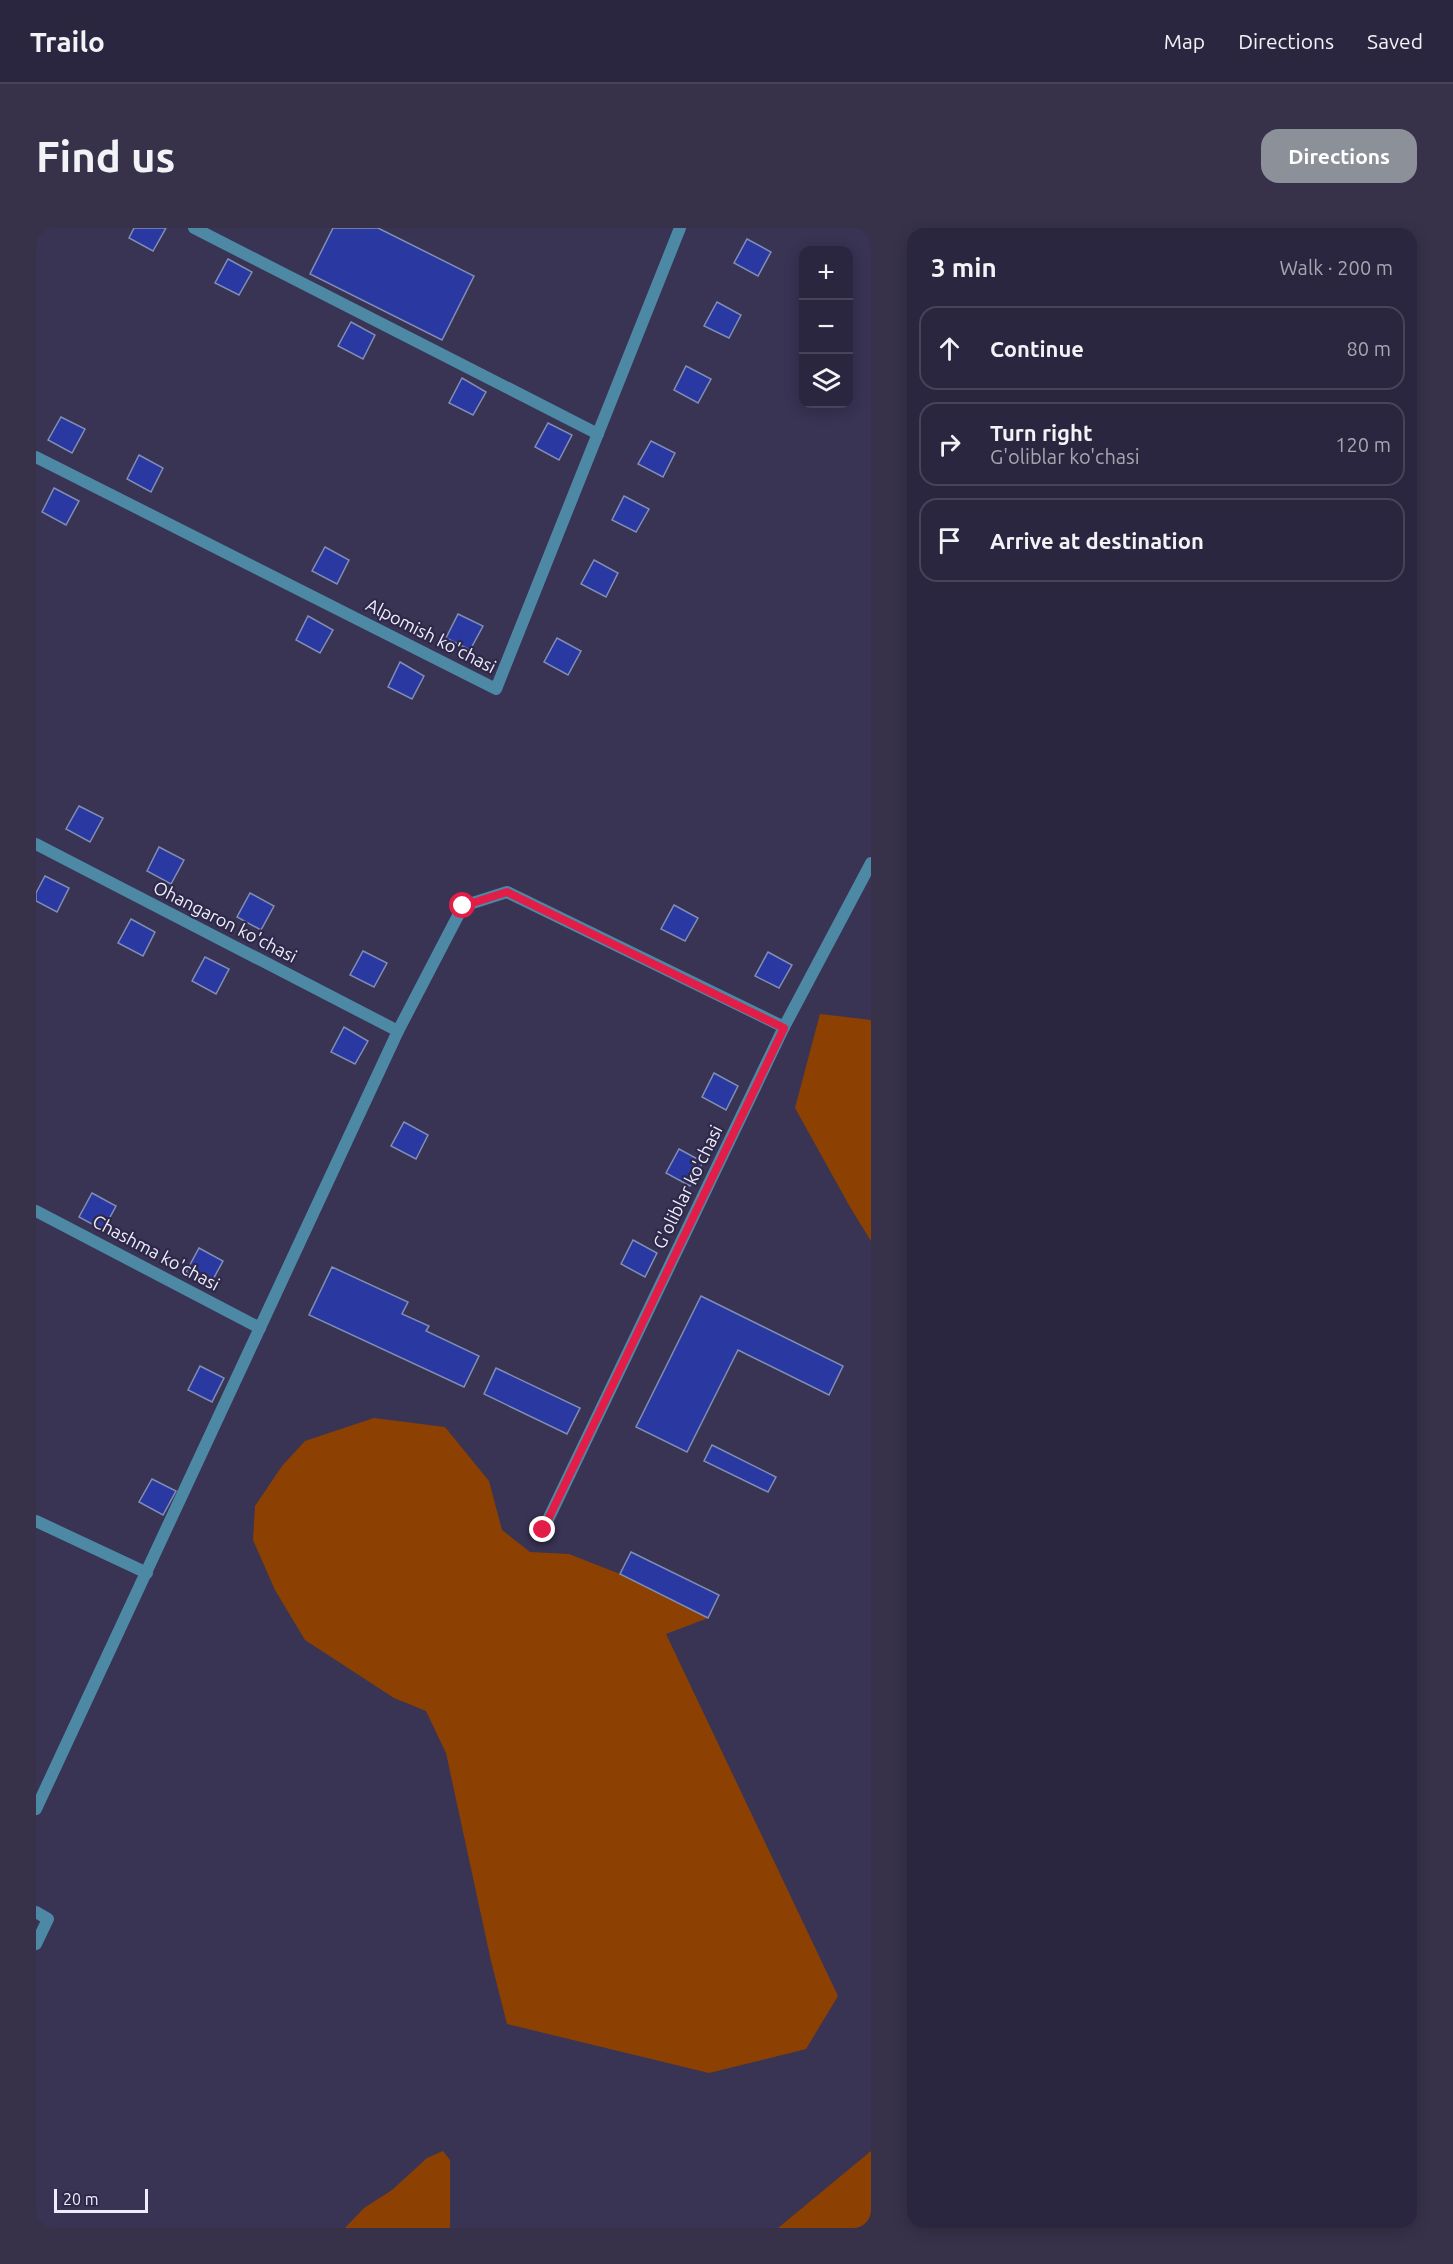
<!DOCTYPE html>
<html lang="en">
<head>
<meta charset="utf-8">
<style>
	body { margin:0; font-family:Ubuntu,sans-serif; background:#37324a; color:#f1f3f6 }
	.controls { position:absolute; right:18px; top:18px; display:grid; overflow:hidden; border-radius:12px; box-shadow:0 3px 15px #0003 }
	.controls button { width:54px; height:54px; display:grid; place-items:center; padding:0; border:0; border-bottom:2px solid #474359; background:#2b263f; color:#f1f3f6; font:30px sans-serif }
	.scale { position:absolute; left:18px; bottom:15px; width:94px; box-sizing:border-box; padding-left:6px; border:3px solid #eeedfe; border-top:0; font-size:16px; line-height:21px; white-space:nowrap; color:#eeedfe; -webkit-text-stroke:4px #2f2949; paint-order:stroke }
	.stop { position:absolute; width:18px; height:18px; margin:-14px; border:4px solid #e11d48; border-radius:50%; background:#fff }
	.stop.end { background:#e11d48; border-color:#fff; box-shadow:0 2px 6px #0008 }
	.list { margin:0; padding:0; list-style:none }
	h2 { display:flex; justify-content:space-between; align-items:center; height:78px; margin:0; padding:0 24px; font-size:26px }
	h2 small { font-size:20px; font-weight:400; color:#a6a5b0 }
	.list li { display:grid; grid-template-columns:39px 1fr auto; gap:18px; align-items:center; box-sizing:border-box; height:84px; margin:0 12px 12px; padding:0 12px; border:2px solid #474359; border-radius:18px }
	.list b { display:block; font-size:22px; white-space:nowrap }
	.list p { margin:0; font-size:20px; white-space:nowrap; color:#a6a5b0 }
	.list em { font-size:20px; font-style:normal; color:#a6a5b0 }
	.icon { flex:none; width:33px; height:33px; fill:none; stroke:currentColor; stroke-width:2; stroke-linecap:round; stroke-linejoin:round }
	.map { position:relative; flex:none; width:835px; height:2000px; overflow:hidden; border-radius:18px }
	header { display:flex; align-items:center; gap:36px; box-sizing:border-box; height:84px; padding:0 30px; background:#2b263f; border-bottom:2px solid #474359 }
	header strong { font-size:28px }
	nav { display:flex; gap:33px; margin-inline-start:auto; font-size:21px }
	.intro { display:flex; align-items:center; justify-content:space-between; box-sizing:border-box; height:144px; padding:0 36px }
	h1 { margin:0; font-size:42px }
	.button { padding:15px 27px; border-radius:18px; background:#8c9099; color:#fff; font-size:21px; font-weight:700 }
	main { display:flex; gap:36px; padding:0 36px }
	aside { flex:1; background:#2b263f; border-radius:18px; box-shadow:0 3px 15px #0003 }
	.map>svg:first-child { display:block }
	.green { fill:#8c4103 }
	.building { fill:#2a39a1; stroke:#818eb3; stroke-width:1.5 }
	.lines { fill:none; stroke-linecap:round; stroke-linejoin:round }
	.lane { stroke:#4d88a5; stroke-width:12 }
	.street { stroke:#4d88a5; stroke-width:12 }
	.route { stroke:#e11d48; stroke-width:8 }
	.labels { text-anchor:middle; stroke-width:4.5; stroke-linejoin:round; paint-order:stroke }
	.street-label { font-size:18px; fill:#eeedfe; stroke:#2f2949 }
</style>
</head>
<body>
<header>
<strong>Trailo</strong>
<nav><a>Map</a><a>Directions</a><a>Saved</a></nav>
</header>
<div class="intro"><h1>Find us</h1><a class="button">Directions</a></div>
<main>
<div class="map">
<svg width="835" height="2000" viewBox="0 0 835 2000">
	<rect width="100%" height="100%" fill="#393354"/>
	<g class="green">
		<polygon points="784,786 835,792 835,1013 814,979 759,880"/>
		<polygon points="338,1190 409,1199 453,1253 466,1302 494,1324 533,1326 584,1346 672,1390 630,1406 802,1768 770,1821 673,1845 471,1796 455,1733 410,1525 390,1483 358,1470 269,1412 239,1362 217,1312 219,1278 246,1238 269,1213"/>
		<polygon points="407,1923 414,1932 414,2000 309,2000 328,1980 356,1962 391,1930"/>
		<polygon points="835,1923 835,2000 742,2000"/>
	</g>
	<g class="building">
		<polygon points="98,0 130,0 117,23 93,10"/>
		<polygon points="297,0 342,0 438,48 406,112 274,46"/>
		<polygon points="711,11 735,24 722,48 698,35"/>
		<polygon points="192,31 216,44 203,67 179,55"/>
		<polygon points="681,74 705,87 693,110 668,98"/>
		<polygon points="315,94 339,107 327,131 302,118"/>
		<polygon points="650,138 675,151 662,175 638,162"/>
		<polygon points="426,150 450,164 437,187 413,175"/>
		<polygon points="25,189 49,201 36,225 12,212"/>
		<polygon points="512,195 536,207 523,232 499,219"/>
		<polygon points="615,213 639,225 627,249 602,236"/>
		<polygon points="103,227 127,240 115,264 91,251"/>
		<polygon points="18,260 43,273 30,297 6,284"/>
		<polygon points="588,268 613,281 600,304 576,292"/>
		<polygon points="289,319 313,332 301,356 276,343"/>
		<polygon points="558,332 582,345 570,369 545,356"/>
		<polygon points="422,386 447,398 434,422 410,410"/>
		<polygon points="272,388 297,402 284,425 260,412"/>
		<polygon points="521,410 545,423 532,447 508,434"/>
		<polygon points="364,434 388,448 376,471 352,459"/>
		<polygon points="43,578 67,590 54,614 30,601"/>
		<polygon points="123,619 148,632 135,656 111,643"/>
		<polygon points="9,648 33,660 21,684 0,673 0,665"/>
		<polygon points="214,665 238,678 225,702 201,689"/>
		<polygon points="638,677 662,690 649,713 625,701"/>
		<polygon points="95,691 119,704 107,728 82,715"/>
		<polygon points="327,723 351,735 338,759 314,747"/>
		<polygon points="732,724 756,737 743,760 719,748"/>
		<polygon points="169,729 193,741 180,766 156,753"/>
		<polygon points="308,799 332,813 319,836 295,824"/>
		<polygon points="678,845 702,858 690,882 666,869"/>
		<polygon points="368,894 392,907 380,931 355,918"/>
		<polygon points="643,921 667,934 654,958 630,945"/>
		<polygon points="56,965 80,978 67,1002 43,989"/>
		<polygon points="597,1012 621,1025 609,1049 585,1036"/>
		<polygon points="163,1020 187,1033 174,1057 150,1044"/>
		<polygon points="296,1039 372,1074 366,1086 393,1098 390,1103 443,1128 428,1159 273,1087"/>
		<polygon points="665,1068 807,1138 793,1167 702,1122 651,1224 600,1199"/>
		<polygon points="164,1138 188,1150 176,1174 152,1162"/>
		<polygon points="460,1140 544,1180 531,1206 448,1166"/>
		<polygon points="676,1217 740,1249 732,1264 668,1233"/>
		<polygon points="116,1251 140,1263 127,1287 103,1274"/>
		<polygon points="595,1324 683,1367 672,1390 584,1346"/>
	</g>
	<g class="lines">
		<polyline class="lane" points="0,1684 12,1691 0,1716"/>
		<g class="street">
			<polyline points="158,0 562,206"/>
			<polyline points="0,229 460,461 644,0"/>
			<polyline points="0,616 362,803"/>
			<polyline points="0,983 224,1100"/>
			<polyline points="0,1293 111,1345"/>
			<polyline points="507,1302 748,799 835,635"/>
			<polyline points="0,1581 362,803 427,678 471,664 748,799"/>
		</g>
	</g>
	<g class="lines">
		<polyline class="route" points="427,678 471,664 748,800 507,1302"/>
	</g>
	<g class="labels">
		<g class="street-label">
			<text transform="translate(395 408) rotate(27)" y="6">Alpomish ko'chasi</text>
			<text transform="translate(189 694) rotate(27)" y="6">Ohangaron ko'chasi</text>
			<text transform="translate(652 959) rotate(-64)" y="6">G'oliblar ko'chasi</text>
			<text transform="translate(120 1025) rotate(28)" y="6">Chashma ko'chasi</text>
		</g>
	</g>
</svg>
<div class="controls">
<button>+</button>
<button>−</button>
<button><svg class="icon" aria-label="layers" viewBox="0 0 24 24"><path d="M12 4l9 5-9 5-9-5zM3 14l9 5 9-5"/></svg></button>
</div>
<div class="scale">20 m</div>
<div class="stop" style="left:427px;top:678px"></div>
<div class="stop end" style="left:507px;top:1302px"></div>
</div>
<aside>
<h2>3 min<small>Walk · 200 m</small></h2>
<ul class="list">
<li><svg class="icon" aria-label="ahead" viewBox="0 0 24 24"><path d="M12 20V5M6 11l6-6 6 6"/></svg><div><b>Continue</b></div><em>80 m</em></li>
<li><svg class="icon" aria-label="right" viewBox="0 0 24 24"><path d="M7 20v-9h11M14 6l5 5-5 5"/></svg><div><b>Turn right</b><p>G'oliblar ko'chasi</p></div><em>120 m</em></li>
<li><svg class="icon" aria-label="arrive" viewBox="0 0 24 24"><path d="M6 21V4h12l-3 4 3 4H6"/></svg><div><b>Arrive at destination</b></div></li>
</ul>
</aside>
</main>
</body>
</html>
